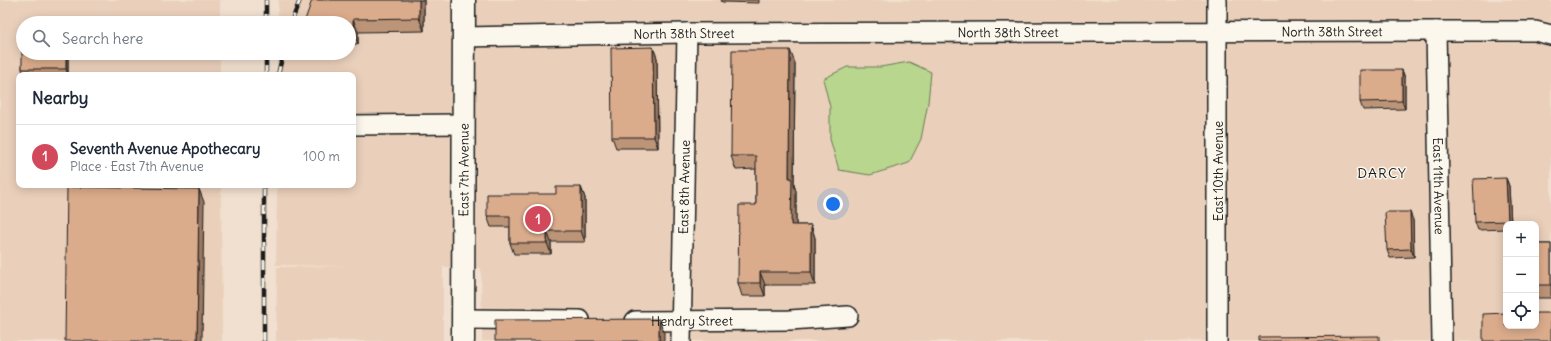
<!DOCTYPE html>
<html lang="en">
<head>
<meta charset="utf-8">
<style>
	body { margin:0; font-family:Delius,sans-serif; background:#f2f2f3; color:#1f2937 }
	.controls { position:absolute; right:12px; bottom:12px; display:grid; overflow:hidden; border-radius:8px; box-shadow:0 2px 10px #0003 }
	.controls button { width:36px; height:36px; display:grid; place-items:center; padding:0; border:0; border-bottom:1px solid #e0e1e3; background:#fff; color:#1f2937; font:20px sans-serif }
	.you { position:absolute; left:833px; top:204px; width:14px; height:14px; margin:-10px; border:3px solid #fff; border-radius:50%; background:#1a73e8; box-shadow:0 0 0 6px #1a73e833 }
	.badge { display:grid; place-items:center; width:26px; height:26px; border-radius:50%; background:#d1495b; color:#fff; font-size:13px; font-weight:700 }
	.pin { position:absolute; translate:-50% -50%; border:2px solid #fff; box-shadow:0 1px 4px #0006 }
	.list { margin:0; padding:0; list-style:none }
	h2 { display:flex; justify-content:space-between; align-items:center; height:52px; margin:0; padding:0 16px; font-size:17px }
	h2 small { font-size:13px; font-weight:400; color:#747a83 }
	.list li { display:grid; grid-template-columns:26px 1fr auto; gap:12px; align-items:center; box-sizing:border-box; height:64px; padding:0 16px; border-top:1px solid #e0e1e3 }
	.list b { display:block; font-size:15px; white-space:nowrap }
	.list p { margin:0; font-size:13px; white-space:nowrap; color:#747a83 }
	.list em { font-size:13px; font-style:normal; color:#747a83 }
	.icon { flex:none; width:22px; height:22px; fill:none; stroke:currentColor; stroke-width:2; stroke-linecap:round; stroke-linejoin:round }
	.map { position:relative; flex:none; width:1551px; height:341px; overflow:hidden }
	.search { position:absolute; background:#fff; box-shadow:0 2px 10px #0003; left:16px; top:16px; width:340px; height:44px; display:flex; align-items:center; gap:10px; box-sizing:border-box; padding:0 14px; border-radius:22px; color:#747a83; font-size:15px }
	.panel { position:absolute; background:#fff; box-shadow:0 2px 10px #0003; left:16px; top:72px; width:340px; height:116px; border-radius:8px }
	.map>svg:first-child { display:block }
	.built { fill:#ead0bb; fill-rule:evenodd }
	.green { fill:#b8d68e; stroke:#6a7955 }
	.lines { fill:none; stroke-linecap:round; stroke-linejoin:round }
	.street-casing { stroke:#1c1c1c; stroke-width:22 }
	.secondary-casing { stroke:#1c1c1c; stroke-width:25 }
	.street { stroke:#fbf7ec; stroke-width:19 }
	.secondary { stroke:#fbf7ec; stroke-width:22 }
	.rail-casing { stroke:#1c1c1c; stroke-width:4.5 }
	.rail { stroke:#fbf7ec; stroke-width:3; stroke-dasharray:9; stroke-linecap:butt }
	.wall { fill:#bc9478; stroke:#1c1c1c }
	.shaded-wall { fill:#997862; stroke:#1c1c1c }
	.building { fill:#dbac8c; stroke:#1c1c1c }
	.labels { text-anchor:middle; stroke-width:3; stroke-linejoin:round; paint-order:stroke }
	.street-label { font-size:13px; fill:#1c1c1c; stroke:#fbf7ec }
	.neighbourhood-label { font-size:14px; letter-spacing:1px; fill:#1c1c1c; stroke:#fbf7ec }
</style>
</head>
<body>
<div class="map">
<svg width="1551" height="341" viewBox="0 0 1551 341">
	<rect width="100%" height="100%" fill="#f1e0cf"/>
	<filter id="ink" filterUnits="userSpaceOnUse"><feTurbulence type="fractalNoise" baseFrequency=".025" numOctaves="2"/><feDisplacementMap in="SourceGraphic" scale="8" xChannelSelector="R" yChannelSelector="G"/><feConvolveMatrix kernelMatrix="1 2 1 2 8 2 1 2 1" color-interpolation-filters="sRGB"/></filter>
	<g filter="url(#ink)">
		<g class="built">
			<polygon points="0,0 220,0 220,23 23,23 23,53 220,53 220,75 19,75 19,185 221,185 222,341 0,341"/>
			<polygon points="278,0 1213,0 1215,341 482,341 481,268 443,267 443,341 276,341 277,267 350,266 276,265 277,185 353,185 353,75 277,75 277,53 349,53 349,23 278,23"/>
			<path d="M1222 0H1551V341H1221ZM1506 224H1536V326H1506Z"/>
		</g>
		<polygon class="green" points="909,62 931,72 928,103 921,139 909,163 870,175 839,170 830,139 830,107 823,79 847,67 880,67"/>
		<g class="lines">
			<g class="street-casing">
				<g id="street">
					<path id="s1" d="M1436 31 1442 341"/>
					<path id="s2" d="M464 37 687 33 1436 31H1535L1551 35"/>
					<polyline points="353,125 464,124"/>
					<polyline points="463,319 580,320"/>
					<path id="s3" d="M635 321 790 320 848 316"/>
					<path id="s4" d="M681 341 687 33"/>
					<polyline points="1217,341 1217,0"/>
				</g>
			</g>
			<g class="secondary-casing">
				<g id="secondary">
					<path id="s5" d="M463 341 464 0"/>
				</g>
			</g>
			<use href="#street" class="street"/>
			<use href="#secondary" class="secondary"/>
			<g class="rail-casing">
				<g id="rail">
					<polyline points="266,23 266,0"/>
					<polyline points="291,23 300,0"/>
					<polyline points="266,75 266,53"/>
					<polyline points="278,75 283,53"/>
					<polyline points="264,341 264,185"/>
				</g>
			</g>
			<use href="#rail" class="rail"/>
		</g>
		<g class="wall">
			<polygon points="312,0 424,0 424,31 358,32 358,44 349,44 349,23"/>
			<polygon points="721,0 759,0 759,3 722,2"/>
			<polygon points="653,47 657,58 658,148 616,148 612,137"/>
			<polygon points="23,53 68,53 68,75 24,75 22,69"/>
			<polygon points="795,63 794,185 796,191 796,225 811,225 815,238 815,285 765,285 765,296 742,296 738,283 756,205 756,169 736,170 731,156"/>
			<polygon points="1402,70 1405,78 1405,109 1363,110 1360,102"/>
			<polygon points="1506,178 1509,186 1511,224 1506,224 1506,229 1478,230 1475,222"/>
			<polygon points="581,187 585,198 585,242 551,242 551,254 514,254 510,243 510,227 491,227 487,216"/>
			<polygon points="1413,220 1414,257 1390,258 1387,250"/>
			<polygon points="1536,240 1537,244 1551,244 1551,298 1536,298"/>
		</g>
		<g class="shaded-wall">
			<polygon points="419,0 424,0 424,31 419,18"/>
			<polygon points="353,19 358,32 358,44 353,31"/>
			<polygon points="653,47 657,58 658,148 654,137"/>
			<polygon points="790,50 795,63 794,185 796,191 796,238 791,225 789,178"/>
			<polygon points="66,53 68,53 68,75 66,69"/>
			<polygon points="1402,70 1405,78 1405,109 1402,101"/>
			<polygon points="1506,178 1509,186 1511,224 1509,224 1508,221"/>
			<polygon points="581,187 585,198 585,242 581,231"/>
			<polygon points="199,189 204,202 202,341 197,341"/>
			<polygon points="1410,212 1413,220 1414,257 1411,249"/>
			<polygon points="811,225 815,238 815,285 811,272"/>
			<polygon points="547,231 551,242 551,254 547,243"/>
			<polygon points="760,272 765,285 765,296 760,283"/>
			<polygon points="659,319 664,332 664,341 659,341"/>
		</g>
		<g class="building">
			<polygon points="312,0 419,0 419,18 353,19 353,31 349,31 349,23 304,23"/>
			<polygon points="22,45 23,45 23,53 66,53 66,69 22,69"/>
			<polygon points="653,47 654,137 612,137 611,48"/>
			<polygon points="732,50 790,50 789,178 792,178 791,225 811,225 811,272 760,272 760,283 738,283 739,205 756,205 756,156 731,156"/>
			<polygon points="1360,70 1402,70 1402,101 1360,102"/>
			<polygon points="1506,178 1508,221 1475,222 1473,179"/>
			<polygon points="67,187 199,189 197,341 65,341"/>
			<polygon points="556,187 581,187 581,231 547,231 547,243 510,243 510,216 487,216 487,194 556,194"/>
			<polygon points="1385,212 1410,212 1411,249 1387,250"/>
			<rect x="1536" y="244" width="15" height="41"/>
			<polygon points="1506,313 1506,326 1536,326 1536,313 1551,313 1551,341 1483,341 1483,314"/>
			<polygon points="659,319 659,341 495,341 495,320"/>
			<polygon points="1379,336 1379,341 1259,341 1259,337"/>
		</g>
	</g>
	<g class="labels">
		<g class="street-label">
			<text dy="5" stroke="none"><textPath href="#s2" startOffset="868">North 38th Street</textPath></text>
			<text dy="5" stroke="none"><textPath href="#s2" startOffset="544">North 38th Street</textPath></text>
			<text dy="5" stroke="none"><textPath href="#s2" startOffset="220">North 38th Street</textPath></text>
			<text dy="5" stroke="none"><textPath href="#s5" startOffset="171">East 7th Avenue</textPath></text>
			<text transform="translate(1218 171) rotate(-90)" y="5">East 10th Avenue</text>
			<text dy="5" stroke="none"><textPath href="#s1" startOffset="155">East 11th Avenue</textPath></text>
			<text dy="5" stroke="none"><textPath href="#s4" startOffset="154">East 8th Avenue</textPath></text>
			<text dy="5" stroke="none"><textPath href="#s3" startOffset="57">Hendry Street</textPath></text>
		</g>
		<g class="neighbourhood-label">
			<text x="1382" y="178">DARCY</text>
		</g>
	</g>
</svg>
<div class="controls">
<button>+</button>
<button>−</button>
<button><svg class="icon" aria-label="locate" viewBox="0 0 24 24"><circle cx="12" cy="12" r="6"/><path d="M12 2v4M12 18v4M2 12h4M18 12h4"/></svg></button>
</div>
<div class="you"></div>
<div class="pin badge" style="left:538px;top:219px">1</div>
<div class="search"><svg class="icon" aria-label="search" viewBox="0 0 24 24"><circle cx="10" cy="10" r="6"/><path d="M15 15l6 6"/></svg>Search here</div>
<section class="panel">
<h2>Nearby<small></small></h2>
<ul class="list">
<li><span class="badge">1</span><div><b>Seventh Avenue Apothecary</b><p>Place · East 7th Avenue</p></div><em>100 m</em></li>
</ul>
</section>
</div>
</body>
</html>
